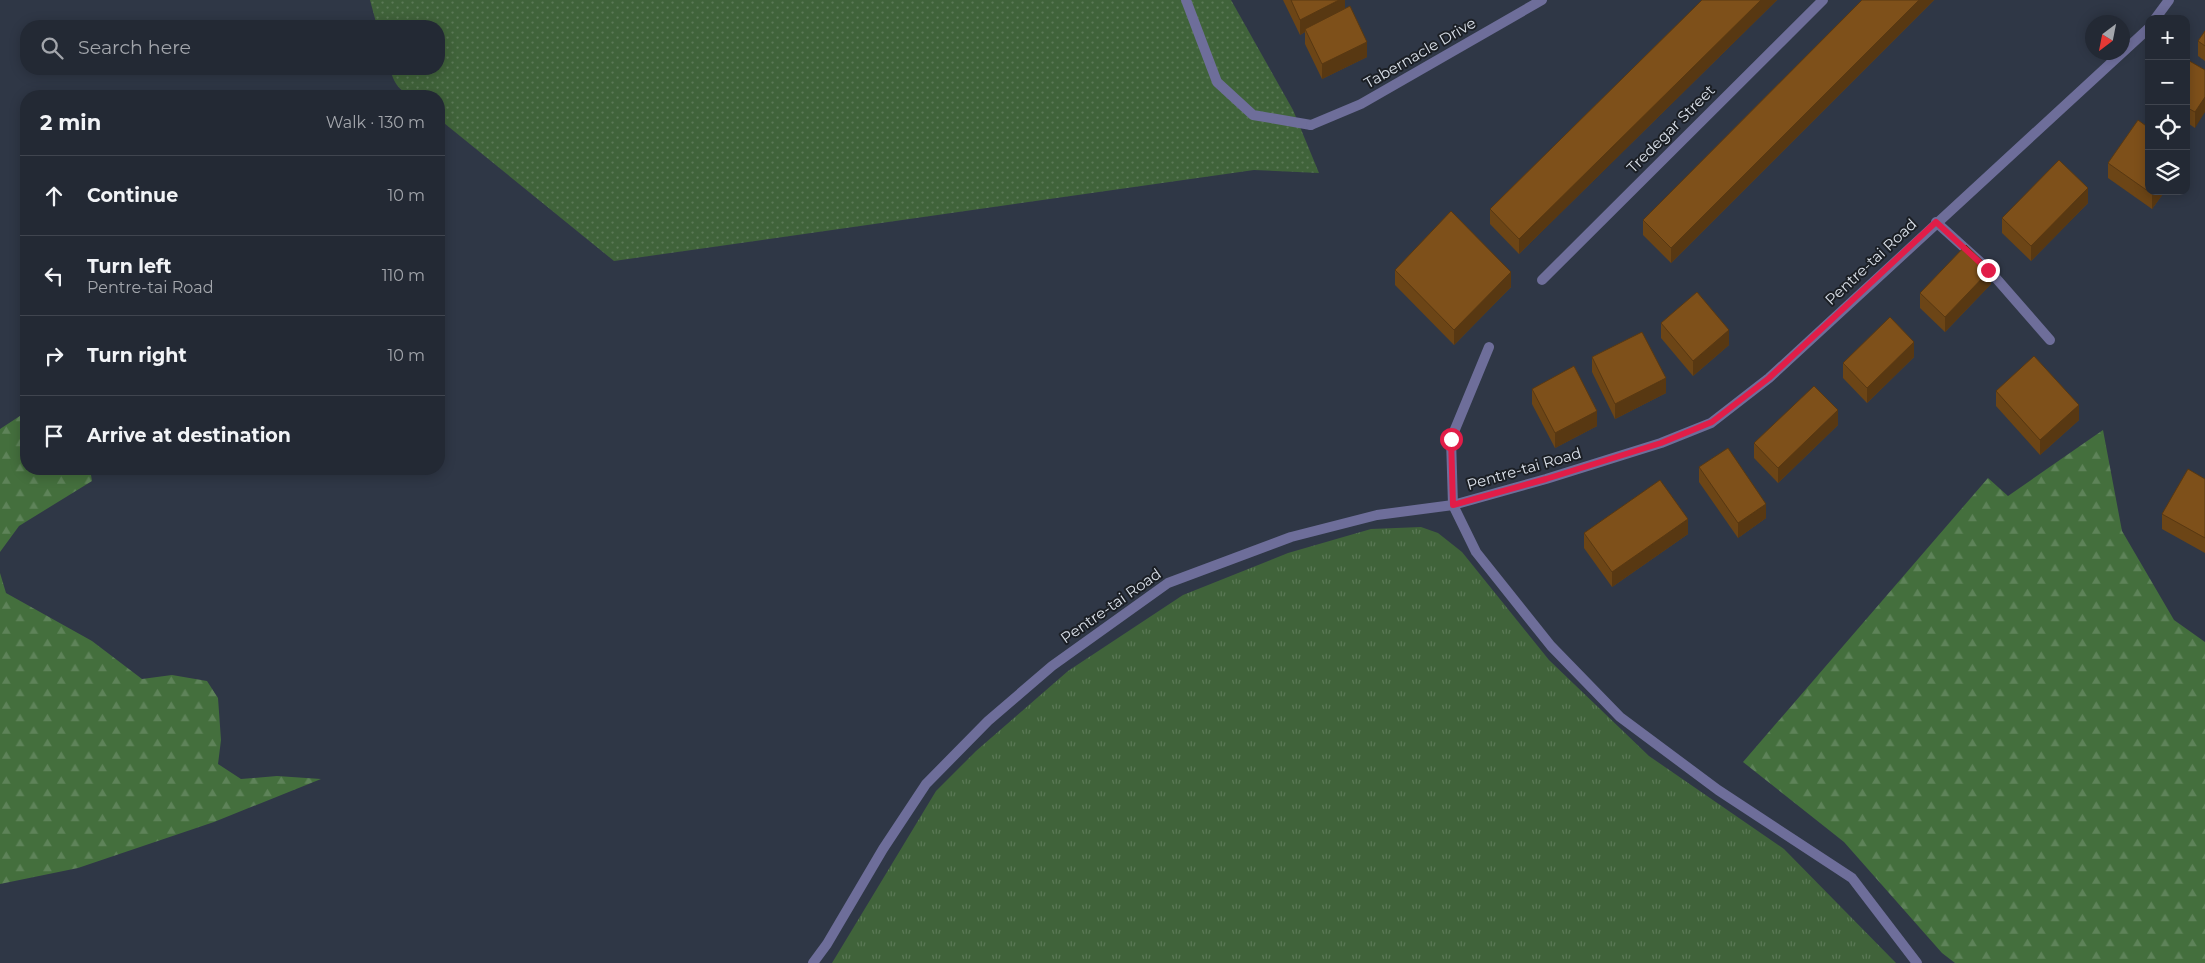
<!DOCTYPE html>
<html lang="en">
<head>
<meta charset="utf-8">
<style>
	body { margin:0; font-family:Montserrat,sans-serif; background:#2f3540; color:#f1f3f6 }
	.controls { position:absolute; right:15px; top:15px; display:grid; overflow:hidden; border-radius:10px; box-shadow:0 2px 12px #0003 }
	.controls button { width:45px; height:45px; display:grid; place-items:center; padding:0; border:0; border-bottom:1px solid #40454f; background:#232934; color:#f1f3f6; font:25px sans-serif }
	.compass { position:absolute; left:2085px; top:15px; width:45px; height:45px; border-radius:50%; background:#232934; box-shadow:0 2px 12px #0003; rotate:212deg }
	.stop { position:absolute; width:15px; height:15px; margin:-11px; border:4px solid #e11d48; border-radius:50%; background:#fff }
	.stop.end { background:#e11d48; border-color:#fff; box-shadow:0 1px 5px #0008 }
	.list { margin:0; padding:0; list-style:none }
	h2 { display:flex; justify-content:space-between; align-items:center; height:65px; margin:0; padding:0 20px; font-size:21px }
	h2 small { font-size:16px; font-weight:400; color:#a3a6ac }
	.list li { display:grid; grid-template-columns:32px 1fr auto; gap:15px; align-items:center; box-sizing:border-box; height:80px; padding:0 20px; border-top:1px solid #40454f }
	.list b { display:block; font-size:19px; white-space:nowrap }
	.list p { margin:0; font-size:16px; white-space:nowrap; color:#a3a6ac }
	.list em { font-size:16px; font-style:normal; color:#a3a6ac }
	.icon { flex:none; width:28px; height:28px; fill:none; stroke:currentColor; stroke-width:2; stroke-linecap:round; stroke-linejoin:round }
	.map { position:relative; flex:none; width:2205px; height:963px; overflow:hidden }
	.search { position:absolute; background:#232934; box-shadow:0 2px 12px #0003; left:20px; top:20px; width:425px; height:55px; display:flex; align-items:center; gap:12px; box-sizing:border-box; padding:0 18px; border-radius:20px; color:#a3a6ac; font-size:19px }
	.panel { position:absolute; background:#232934; box-shadow:0 2px 12px #0003; left:20px; top:90px; width:425px; height:385px; border-radius:20px }
	.map>svg:first-child { display:block }
	.grass { fill:url(#grass-tufts) }
	.forest { fill:url(#forest-firs) }
	.garden { fill:url(#garden-dots) }
	.lines { fill:none; stroke-linecap:round; stroke-linejoin:round }
	.lane { stroke:#6e6e9a; stroke-width:10 }
	.street { stroke:#6e6e9a; stroke-width:10 }
	.wall { fill:#6c4516 }
	.shaded-wall { fill:#583812 }
	.building { fill:#7e501a; stroke:#583812 }
	.route { stroke:#e11d48; stroke-width:6 }
	.labels { text-anchor:middle; stroke-width:4; stroke-linejoin:round; paint-order:stroke }
	.street-label { font-size:15px; fill:#dae0e9; stroke:#1b1f25 }
</style>
</head>
<body>
<div class="map">
<svg width="2205" height="963" viewBox="0 0 2205 963">
	<defs>
		<pattern id="grass-tufts" width="24" height="20" patternUnits="userSpaceOnUse" patternTransform="scale(1.25)"><rect width="24" height="20" fill="#40633a"/><path d="M3 7l-1-3M5 7V3M7 7l1-3M15 17l-1-3M17 17v-4M19 17l1-3" fill="none" stroke="#5b7956"/></pattern>
		<pattern id="forest-firs" width="22" height="20" patternUnits="userSpaceOnUse" patternTransform="scale(1.25)"><rect width="22" height="20" fill="#446f3d"/><path d="M5 1l3.5 6h-7zM16 11l3.5 6h-7z" fill="#5e8359"/></pattern>
		<pattern id="garden-dots" width="8" height="8" patternUnits="userSpaceOnUse" patternTransform="scale(1.25)"><rect width="8" height="8" fill="#40633a"/><path d="M2 2h.1M6 6h.1" fill="none" stroke="#5b7956" stroke-width="1.8" stroke-linecap="round"/></pattern>
	</defs>
	<rect width="100%" height="100%" fill="#2f3746"/>
	<polygon class="grass" points="1421,527 1438,533 1462,552 1549,660 1649,756 1784,849 1896,963 832,963 936,791 976,751 1068,671 1183,595 1288,553 1371,529"/>
	<g class="forest">
		<polygon points="26,412 26,469 90,469 92,481 19,526 0,552 0,429"/>
		<polygon points="2103,430 2122,531 2174,620 2205,642 2205,963 1955,963 1942,953 1844,842 1743,762 1988,478 2008,496"/>
		<polygon points="0,573 6,593 92,641 142,679 172,675 207,681 218,698 221,740 218,764 241,779 277,776 321,779 214,822 78,868 0,884"/>
	</g>
	<path class="garden" d="M370 0H1231L1293 110 1319 173 1254 170 614 261 439 119V96C412 96 398 98 390 69H439V26H377Z"/>
	<g class="lines">
		<g class="lane">
			<polyline points="1186,0 1217,82 1253,115 1311,125"/>
			<polyline points="1936,222 1988,269 2050,340"/>
			<polyline points="1453,505 1451,439 1489,347"/>
		</g>
		<g class="street">
			<polyline points="2155,19 2169,0"/>
			<polyline points="1311,125 1361,104 1542,0"/>
			<polyline points="1542,280 1823,0"/>
			<polyline points="1453,505 1476,552 1551,646 1620,717 1718,790 1852,878 1917,963"/>
			<polyline points="813,963 827,944 883,849 926,784 988,721 1052,666 1168,583 1291,537 1377,515 1453,505 1546,479 1661,443 1711,423 1769,378 2149,28"/>
		</g>
	</g>
	<g class="wall">
		<polygon points="1283,0 1345,0 1345,9 1367,57 1322,79 1305,44 1305,32 1300,35"/>
		<polygon points="1702,0 1777,0 1519,254 1490,224 1490,209"/>
		<polygon points="1862,0 1934,0 1671,263 1643,235 1643,220"/>
		<polygon points="2205,31 2205,61 2198,56 2198,41"/>
		<polygon points="2186,59 2205,70 2195,128 2186,122"/>
		<polygon points="2108,163 2165,191 2152,209 2108,178"/>
		<polygon points="2088,203 2031,261 2002,233 2002,218"/>
		<polygon points="1395,270 1511,287 1454,345 1395,285"/>
		<polygon points="1991,284 1945,332 1920,308 1920,293"/>
		<polygon points="1661,323 1729,345 1693,376 1661,338"/>
		<polygon points="1592,357 1666,393 1615,419 1592,372"/>
		<polygon points="1914,357 1867,403 1843,378 1843,363"/>
		<polygon points="1532,389 1597,426 1555,448 1532,404"/>
		<polygon points="1996,391 2079,420 2040,455 1996,406"/>
		<polygon points="1838,425 1778,483 1754,458 1754,443"/>
		<polygon points="1699,467 1766,518 1738,538 1699,482"/>
		<polygon points="2205,479 2205,553 2162,529 2162,514"/>
		<polygon points="1584,533 1688,534 1612,587 1584,548"/>
	</g>
	<g class="shaded-wall">
		<polygon points="1339,0 1345,0 1345,12 1305,29 1305,32 1300,35 1300,20"/>
		<polygon points="1761,0 1777,0 1519,254 1519,239"/>
		<polygon points="1919,0 1934,0 1671,263 1671,248"/>
		<polygon points="1367,42 1367,57 1322,79 1322,64"/>
		<polygon points="2205,97 2205,112 2195,128 2195,112"/>
		<polygon points="2088,188 2088,203 2031,261 2031,246"/>
		<polygon points="2154,191 2165,191 2152,209 2152,194"/>
		<polygon points="1991,269 1991,284 1945,332 1945,317"/>
		<polygon points="1511,272 1511,287 1454,345 1454,330"/>
		<polygon points="1729,330 1729,345 1693,376 1693,361"/>
		<polygon points="1914,342 1914,357 1867,403 1867,388"/>
		<polygon points="1666,378 1666,393 1615,419 1615,404"/>
		<polygon points="2079,405 2079,420 2040,455 2040,440"/>
		<polygon points="1838,410 1838,425 1778,483 1778,468"/>
		<polygon points="1597,411 1597,426 1555,448 1555,433"/>
		<polygon points="1766,504 1766,518 1738,538 1738,523"/>
		<polygon points="1688,519 1688,534 1612,587 1612,572"/>
	</g>
	<g class="building">
		<polygon points="1291,0 1339,0 1300,20"/>
		<polygon points="1702,0 1761,0 1519,239 1490,209"/>
		<polygon points="1862,0 1919,0 1671,248 1643,220"/>
		<polygon points="1350,6 1367,42 1322,64 1305,29"/>
		<polygon points="2205,31 2205,46 2198,41"/>
		<polygon points="2186,59 2205,70 2205,97 2195,112 2186,107"/>
		<polygon points="2138,120 2149,128 2149,191 2154,191 2152,194 2108,163"/>
		<polygon points="2059,160 2088,188 2031,246 2002,218"/>
		<polygon points="1451,211 1511,272 1454,330 1395,270"/>
		<polygon points="1966,245 1991,269 1945,317 1920,293"/>
		<polygon points="1697,292 1729,330 1693,361 1661,323"/>
		<polygon points="1890,317 1914,342 1867,388 1843,363"/>
		<polygon points="1642,332 1666,378 1615,404 1592,357"/>
		<polygon points="2034,356 2079,405 2040,440 1996,391"/>
		<polygon points="1574,366 1597,411 1555,433 1532,389"/>
		<polygon points="1814,386 1838,410 1778,468 1754,443"/>
		<polygon points="1728,448 1766,504 1738,523 1699,467"/>
		<polygon points="2188,469 2205,479 2205,538 2162,514"/>
		<polygon points="1660,480 1688,519 1612,572 1584,533"/>
	</g>
	<g class="lines">
		<polyline class="route" points="1451,439 1453,505 1546,479 1661,443 1712,422 1769,378 1936,222 1988,270"/>
	</g>
	<g class="labels">
		<g class="street-label">
			<text transform="translate(1420 53) rotate(-30)" y="5">Tabernacle Drive</text>
			<text transform="translate(1671 129) rotate(-45)" y="5">Tredegar Street</text>
			<text transform="translate(1871 262) rotate(-43)" y="5">Pentre-tai Road</text>
			<text transform="translate(1524 469) rotate(-16)" y="5">Pentre-tai Road</text>
			<text transform="translate(1111 606) rotate(-35)" y="5">Pentre-tai Road</text>
		</g>
	</g>
</svg>
<div class="controls">
<button>+</button>
<button>−</button>
<button><svg class="icon" aria-label="locate" viewBox="0 0 24 24"><circle cx="12" cy="12" r="6"/><path d="M12 2v4M12 18v4M2 12h4M18 12h4"/></svg></button>
<button><svg class="icon" aria-label="layers" viewBox="0 0 24 24"><path d="M12 4l9 5-9 5-9-5zM3 14l9 5 9-5"/></svg></button>
</div>
<svg class="compass" viewBox="-18 -18 36 36"><path d="M0-13l5 13h-10z" fill="#e53935"/><path d="M0 13l5-13h-10z" fill="#a3a6ac"/></svg>
<div class="stop" style="left:1451px;top:439px"></div>
<div class="stop end" style="left:1988px;top:270px"></div>
<div class="search"><svg class="icon" aria-label="search" viewBox="0 0 24 24"><circle cx="10" cy="10" r="6"/><path d="M15 15l6 6"/></svg>Search here</div>
<section class="panel">
<h2>2 min<small>Walk · 130 m</small></h2>
<ul class="list">
<li><svg class="icon" aria-label="ahead" viewBox="0 0 24 24"><path d="M12 20V5M6 11l6-6 6 6"/></svg><div><b>Continue</b></div><em>10 m</em></li>
<li><svg class="icon" aria-label="left" viewBox="0 0 24 24"><path d="M17 20v-9H6M10 6l-5 5 5 5"/></svg><div><b>Turn left</b><p>Pentre-tai Road</p></div><em>110 m</em></li>
<li><svg class="icon" aria-label="right" viewBox="0 0 24 24"><path d="M7 20v-9h11M14 6l5 5-5 5"/></svg><div><b>Turn right</b></div><em>10 m</em></li>
<li><svg class="icon" aria-label="arrive" viewBox="0 0 24 24"><path d="M6 21V4h12l-3 4 3 4H6"/></svg><div><b>Arrive at destination</b></div></li>
</ul>
</section>
</div>
</body>
</html>
